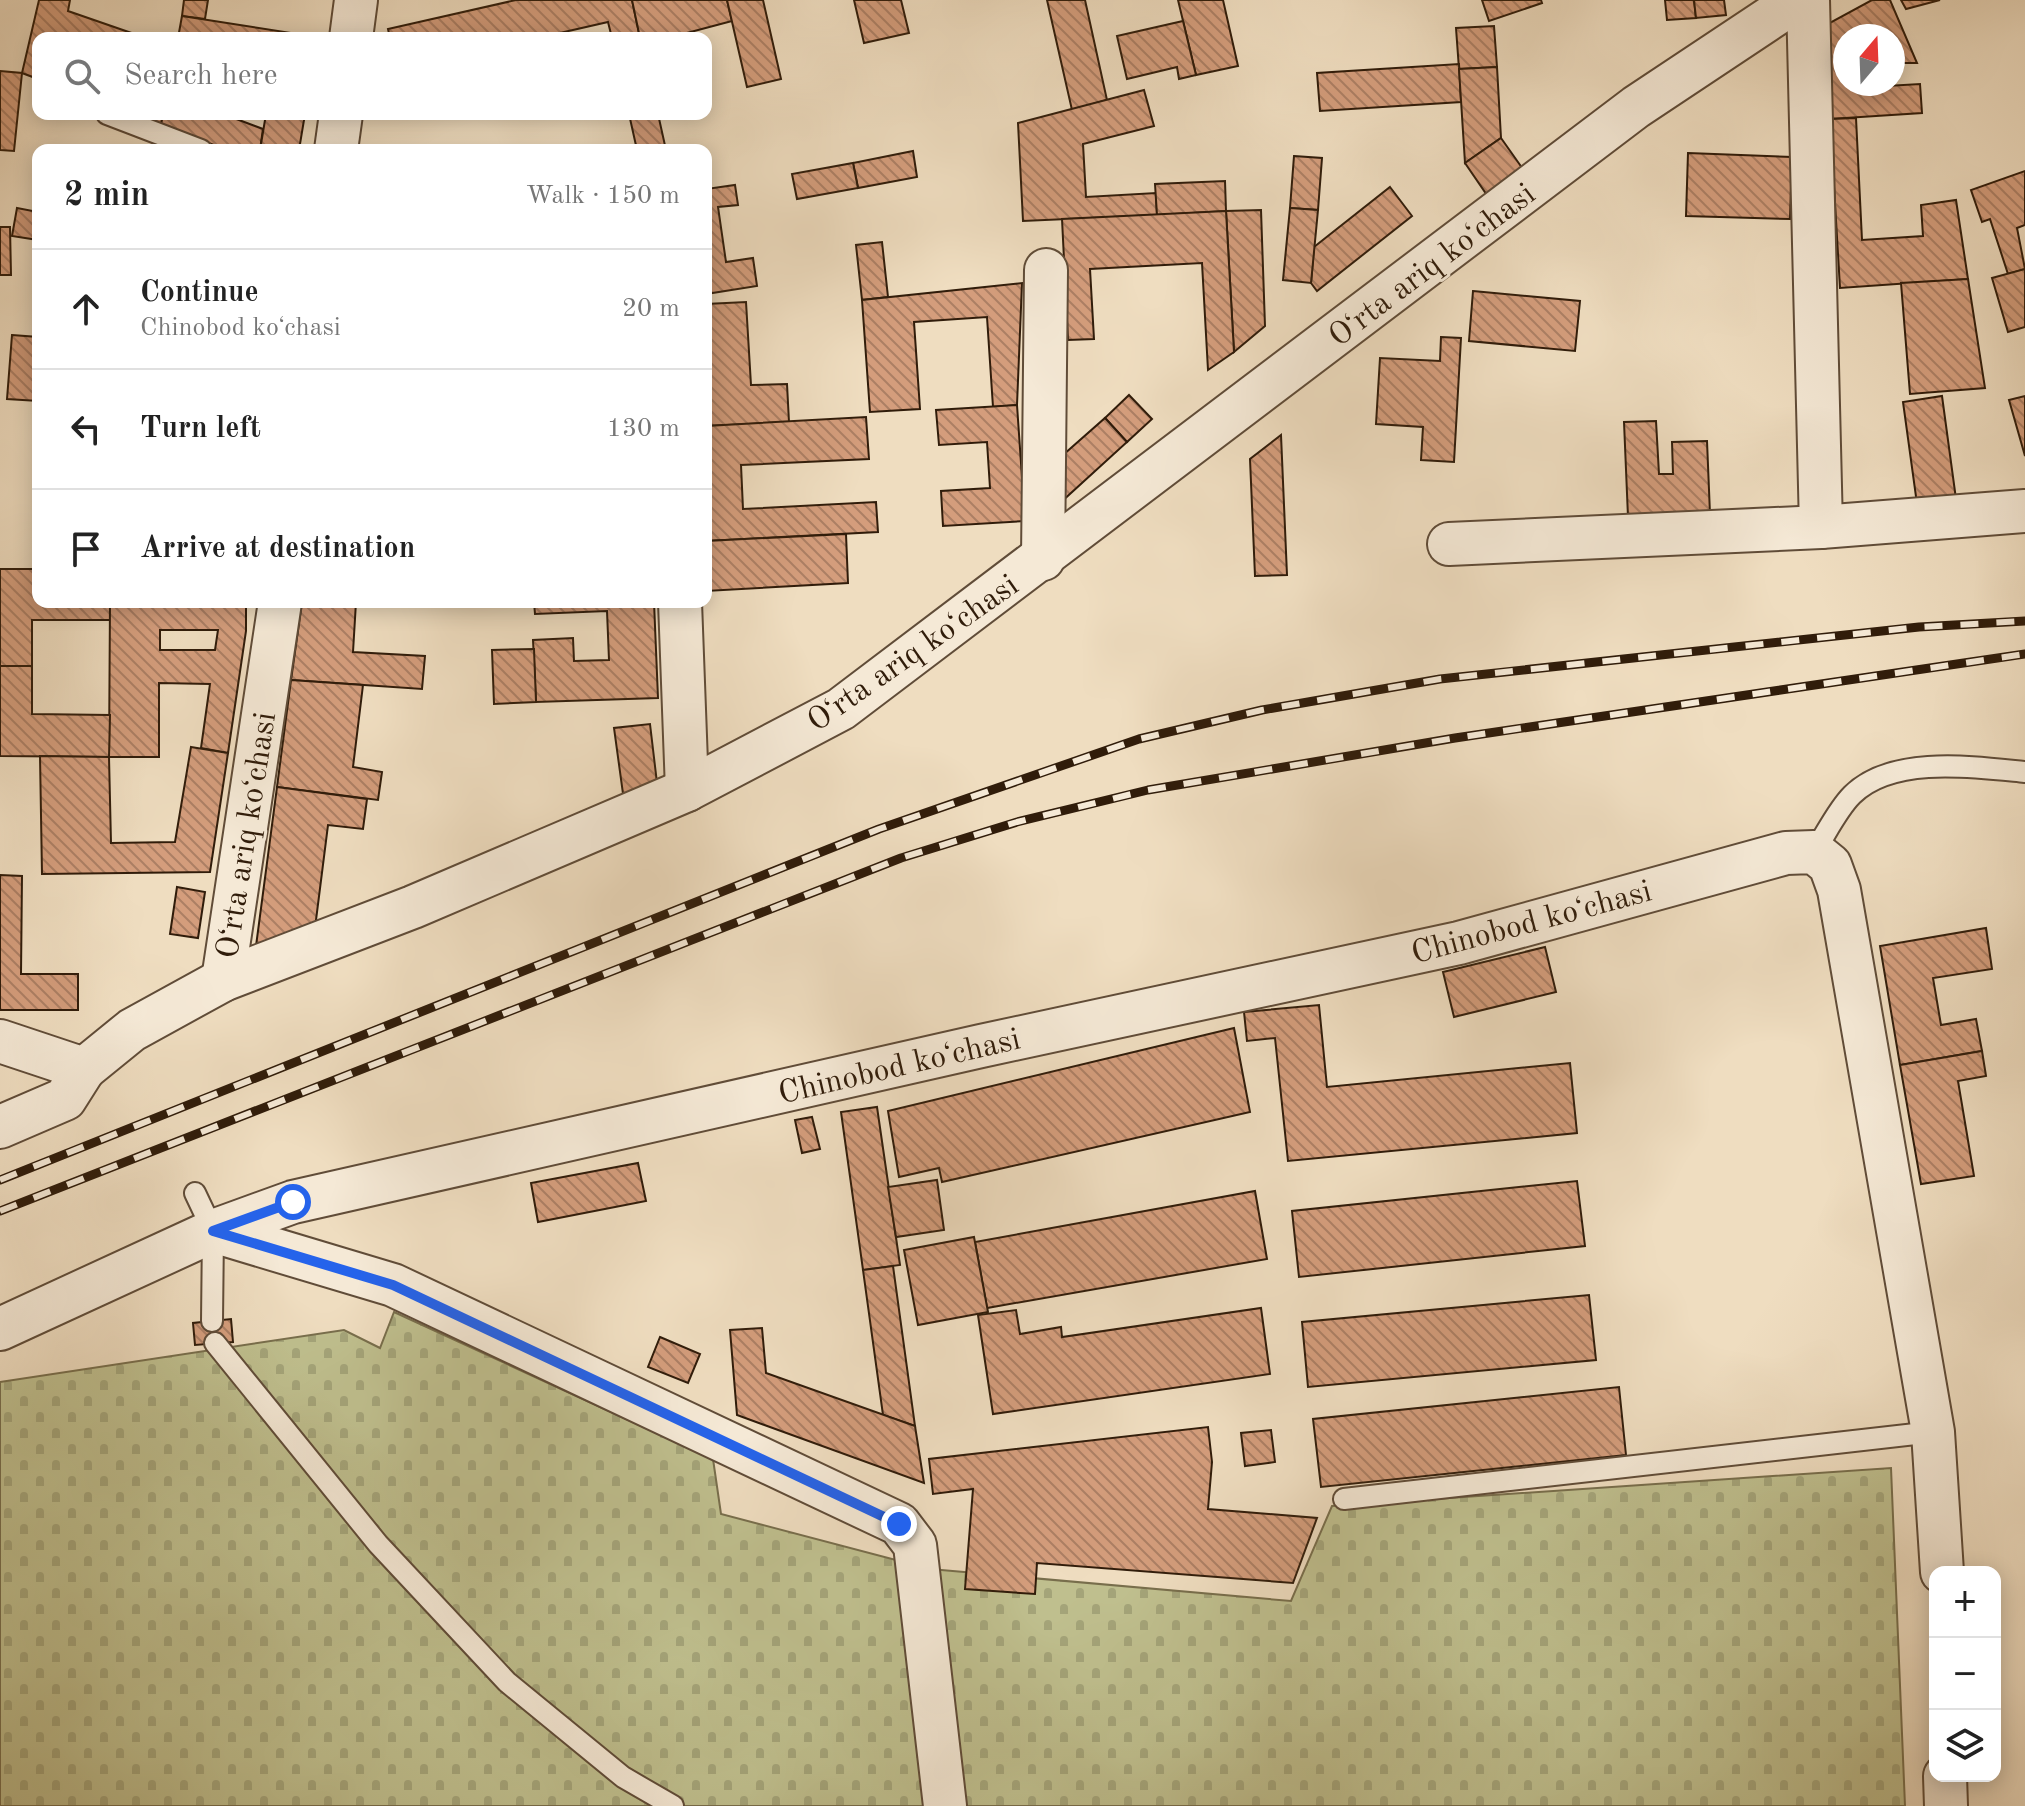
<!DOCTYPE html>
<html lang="en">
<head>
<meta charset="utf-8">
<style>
	body { margin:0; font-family:"Old Standard TT",serif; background:#f6f6f6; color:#222 }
	.controls { position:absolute; right:24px; bottom:24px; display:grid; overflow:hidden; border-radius:16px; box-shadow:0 4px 20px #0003 }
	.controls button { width:72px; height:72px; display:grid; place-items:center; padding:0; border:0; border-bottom:2px solid #e0e0e0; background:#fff; color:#222; font:40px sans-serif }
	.compass { position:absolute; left:1833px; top:24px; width:72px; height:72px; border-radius:50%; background:#fff; box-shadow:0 4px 20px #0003; rotate:19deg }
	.stop { position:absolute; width:24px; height:24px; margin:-18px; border:6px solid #2563eb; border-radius:50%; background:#fff }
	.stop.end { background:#2563eb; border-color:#fff; box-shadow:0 2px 8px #0008 }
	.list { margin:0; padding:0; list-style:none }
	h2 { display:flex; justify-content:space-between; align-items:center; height:104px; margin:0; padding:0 32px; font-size:34px }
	h2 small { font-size:26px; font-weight:400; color:#767676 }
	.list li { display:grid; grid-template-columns:52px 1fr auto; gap:24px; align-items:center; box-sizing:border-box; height:120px; padding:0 32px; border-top:2px solid #e0e0e0 }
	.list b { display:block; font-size:30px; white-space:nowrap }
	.list p { margin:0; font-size:26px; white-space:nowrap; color:#767676 }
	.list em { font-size:26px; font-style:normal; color:#767676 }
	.icon { flex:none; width:44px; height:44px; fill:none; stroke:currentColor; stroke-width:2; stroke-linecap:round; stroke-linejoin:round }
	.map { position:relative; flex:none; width:2025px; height:1806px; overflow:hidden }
	.search { position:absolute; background:#fff; box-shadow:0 4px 20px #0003; left:32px; top:32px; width:680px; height:88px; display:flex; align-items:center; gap:20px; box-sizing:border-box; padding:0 28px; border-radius:16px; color:#767676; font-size:30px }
	.panel { position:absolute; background:#fff; box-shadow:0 4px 20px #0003; left:32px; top:144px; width:680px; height:464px; border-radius:16px }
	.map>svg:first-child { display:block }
	.cemetery { fill:url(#cemetery-stones); stroke:#786e4c; stroke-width:2 }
	.building { fill:url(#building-back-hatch); stroke:#301c0a; stroke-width:2; fill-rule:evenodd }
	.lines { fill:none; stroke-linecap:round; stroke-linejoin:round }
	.service-casing { stroke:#604c38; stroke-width:24 }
	.minor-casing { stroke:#604c38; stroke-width:46 }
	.service { stroke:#f5e9d6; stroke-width:20 }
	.minor { stroke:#f5e9d6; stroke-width:42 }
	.rail-casing { stroke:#301c0a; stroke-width:9 }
	.rail { stroke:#f5e9d6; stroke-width:6; stroke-dasharray:18; stroke-linecap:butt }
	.route { stroke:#2563eb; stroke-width:10 }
	.labels { text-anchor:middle; stroke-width:6; stroke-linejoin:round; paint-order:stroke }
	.street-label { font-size:32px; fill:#301c0a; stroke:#f5e9d6 }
</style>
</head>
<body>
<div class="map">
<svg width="2025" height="1806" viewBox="0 0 2025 1806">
	<defs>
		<pattern id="cemetery-stones" width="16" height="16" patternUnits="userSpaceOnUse" patternTransform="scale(2)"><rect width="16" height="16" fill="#bfbf8e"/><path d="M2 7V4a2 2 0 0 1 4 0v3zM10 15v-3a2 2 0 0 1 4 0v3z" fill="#a4a479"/></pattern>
		<pattern id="building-back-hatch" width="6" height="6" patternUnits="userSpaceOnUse" patternTransform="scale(2)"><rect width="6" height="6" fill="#d49d7c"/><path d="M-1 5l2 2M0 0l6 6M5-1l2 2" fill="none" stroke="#ac7f64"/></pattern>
	</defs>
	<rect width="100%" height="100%" fill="#efddc0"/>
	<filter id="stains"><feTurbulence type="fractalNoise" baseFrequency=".0025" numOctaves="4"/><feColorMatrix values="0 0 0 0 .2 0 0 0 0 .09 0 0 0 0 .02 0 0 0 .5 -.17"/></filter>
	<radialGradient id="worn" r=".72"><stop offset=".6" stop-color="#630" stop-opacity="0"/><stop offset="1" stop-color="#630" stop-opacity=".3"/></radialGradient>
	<polygon class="cemetery" points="394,1312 713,1459 721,1514 930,1569 1291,1601 1332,1506 1891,1468 1905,1806 0,1806 0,1382 344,1330 380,1348"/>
	<g class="building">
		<polygon points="39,0 70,0 68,11 146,38 38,38 38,79 22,73"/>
		<polygon points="184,0 208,0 205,19 182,16"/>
		<polygon points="516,0 632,0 640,38 612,38 608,22 538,38 390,38 388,29"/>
		<polygon points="632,0 727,0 732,21 668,38 640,38"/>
		<polygon points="727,0 763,0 781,79 747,87"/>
		<polygon points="854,0 901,0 909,33 864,43"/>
		<polygon points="1047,0 1085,0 1107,100 1072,110"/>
		<polygon points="1178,0 1223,0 1238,66 1196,75"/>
		<polygon points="1482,0 1541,0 1542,3 1489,21"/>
		<polygon points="1665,0 1694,0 1696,18 1667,20"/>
		<polygon points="1694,0 1724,0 1726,15 1696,18"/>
		<polygon points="1872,0 1890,0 1917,63 1893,63 1893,36 1845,36 1845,84 1869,87 1920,84 1922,113 1830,119 1824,26"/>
		<polygon points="1901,0 1940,0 1906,9"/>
		<polygon points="182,16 317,37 317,38 178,38"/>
		<polygon points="1183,21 1196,75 1179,79 1177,67 1127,79 1117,36"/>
		<polygon points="1494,26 1497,67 1459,69 1456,28"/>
		<polygon points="1459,64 1461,102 1320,111 1317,73"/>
		<polygon points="1497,67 1501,138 1465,163 1459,69"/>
		<polygon points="0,71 22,73 14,151 0,150"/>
		<polygon points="1144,90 1154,126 1083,144 1086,197 1156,193 1157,215 1023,221 1018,123"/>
		<polygon points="131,114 163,114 161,125"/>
		<polygon points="163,114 223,114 263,129 260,150 227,150 161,125"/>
		<polygon points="266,114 305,114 299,150 260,150"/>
		<polygon points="629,114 658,114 666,150 637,150"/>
		<polygon points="1856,118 1862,240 1923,236 1921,205 1956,200 1968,279 1840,288 1830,119"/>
		<polygon points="1501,138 1525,172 1489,198 1465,163"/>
		<polygon points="913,151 917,177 858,188 853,163"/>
		<polygon points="1688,153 1792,157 1790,219 1686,216"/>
		<polygon points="1294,156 1322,158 1318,210 1290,208"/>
		<polygon points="853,163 858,188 797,199 792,174"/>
		<polygon points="2025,171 2025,225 2017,228 2025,269 2008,274 1990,219 1982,222 1971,190"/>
		<polygon points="1225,181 1226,211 1157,215 1155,184"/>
		<polygon points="735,185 738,205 718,207 726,262 753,258 757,286 706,294 706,189"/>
		<polygon points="1390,187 1412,216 1317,291 1311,283 1314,247"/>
		<polygon points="17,208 38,212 38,240 12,236"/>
		<polygon points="1290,208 1318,210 1311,283 1283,280"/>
		<polygon points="1261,210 1265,326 1234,352 1226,211"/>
		<polygon points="1226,211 1234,352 1208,370 1202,263 1090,269 1094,339 1068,340 1062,219"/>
		<polygon points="0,227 10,227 11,275 0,275"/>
		<polygon points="882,242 888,297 862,300 856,245"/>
		<polygon points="2025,269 2025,327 2008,332 1992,278"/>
		<polygon points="1968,279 1985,388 1910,394 1901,283"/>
		<polygon points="1022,283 1017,405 993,407 987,317 914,322 920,409 870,412 862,300"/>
		<polygon points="1473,291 1580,301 1575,351 1469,341"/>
		<polygon points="746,302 751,385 787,384 789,422 706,426 706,304"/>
		<polygon points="12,335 38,337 38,401 7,399"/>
		<polygon points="1441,337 1461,338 1454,462 1421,460 1423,427 1376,424 1380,358 1440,361"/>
		<polygon points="1129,395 1152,419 1127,442 1105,418"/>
		<polygon points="1942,396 1956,499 1917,504 1903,402"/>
		<polygon points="2025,396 2025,456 2009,400"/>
		<polygon points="1017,405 1025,521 943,526 941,491 990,488 987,442 939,445 936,410"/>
		<polygon points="866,417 869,459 741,465 743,509 876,502 878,532 706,541 706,426"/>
		<polygon points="1105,418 1127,442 1060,503 1063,455"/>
		<polygon points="1656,421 1659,474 1673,474 1672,442 1707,441 1710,514 1628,517 1624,422"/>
		<polygon points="1281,435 1287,575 1255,576 1250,459"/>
		<polygon points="846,534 848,583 706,591 706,541"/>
		<polygon points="0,569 38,569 38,602 110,602 110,620 32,620 32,666 0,666"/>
		<path d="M110 602H246V631L228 753 201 748 210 684 159 683V757H109ZM160 630H218L215 650H160Z"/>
		<polygon points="302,602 356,602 353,652 425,656 422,689 291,680"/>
		<polygon points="534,602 654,602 658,698 536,702 533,640 573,638 574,661 609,660 607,611 535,614"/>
		<polygon points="534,649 536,702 494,704 492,650"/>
		<polygon points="0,666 32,666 32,714 110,715 109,757 0,756"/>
		<polygon points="291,680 363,685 353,767 382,772 378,800 277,787"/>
		<polygon points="650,724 657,783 624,801 614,728"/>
		<polygon points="191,747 228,753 210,872 42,874 40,756 109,757 111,843 175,842"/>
		<polygon points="277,787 367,799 363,829 328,825 315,928 256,946"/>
		<polygon points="0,875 22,876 21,974 78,974 78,1010 0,1010"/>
		<polygon points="177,887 205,892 198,938 170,934"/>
		<polygon points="1986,928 1992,969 1933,978 1941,1025 1976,1019 1982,1051 1900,1065 1880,946"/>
		<polygon points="1545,947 1556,992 1454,1017 1443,972"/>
		<polygon points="1319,1005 1327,1087 1570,1063 1577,1133 1288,1161 1275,1038 1247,1041 1244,1012"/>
		<polygon points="1234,1028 1250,1112 942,1182 939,1168 899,1177 888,1111"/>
		<polygon points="1982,1051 1986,1076 1958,1081 1974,1176 1921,1184 1900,1065"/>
		<polygon points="877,1107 900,1265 863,1270 841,1112"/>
		<polygon points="812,1117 820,1149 802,1153 795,1120"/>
		<polygon points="638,1163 646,1201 538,1222 531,1183"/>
		<polygon points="937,1180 944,1230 896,1237 888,1187"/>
		<polygon points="1577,1181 1585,1246 1299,1277 1292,1211"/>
		<polygon points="1255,1191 1267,1259 987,1308 975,1242"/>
		<polygon points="974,1237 988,1312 918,1325 904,1250"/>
		<polygon points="893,1266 915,1426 883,1415 863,1270"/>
		<polygon points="1589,1295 1596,1360 1308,1387 1302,1322"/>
		<polygon points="1261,1308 1270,1374 993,1414 978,1315 1016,1310 1020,1334 1061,1327 1062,1337"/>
		<polygon points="231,1319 233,1342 195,1345 193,1323"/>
		<polygon points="762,1328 766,1373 915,1426 924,1483 737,1415 730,1330"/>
		<polygon points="660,1337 700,1354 688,1383 648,1367"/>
		<polygon points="1619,1387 1626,1455 1321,1487 1313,1419"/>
		<polygon points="1208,1427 1212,1462 1208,1509 1317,1518 1293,1583 1037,1563 1035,1594 965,1589 973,1489 933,1494 929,1459"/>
		<polygon points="1271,1430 1275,1462 1245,1466 1241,1433"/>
	</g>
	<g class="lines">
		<g class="service-casing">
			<g id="service">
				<polyline points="107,114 201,150"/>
				<path d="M1814 852C1826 834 1837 810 1852 795 1892 755 1975 767 2025 772"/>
				<polyline points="195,1193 213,1231 212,1321"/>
				<polyline points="215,1343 378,1544 507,1682 623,1777 673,1806"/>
				<polyline points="1344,1499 1933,1432"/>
			</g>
		</g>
		<g class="minor-casing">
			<g id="minor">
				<polyline points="1808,0 1821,527"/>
				<polyline points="351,38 356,0"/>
				<polyline points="336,150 341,114"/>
				<polyline points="1449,544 1821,527 2025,511"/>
				<polyline points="1043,559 1046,270"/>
				<polyline points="680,602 687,790"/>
				<polyline points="223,980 280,602"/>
				<polyline points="0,1041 84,1069 132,1030 223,980 413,907 687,790 841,709 1636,107 1797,0"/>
				<polyline points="0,1127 65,1099 84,1069"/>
				<polyline points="213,1231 393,1285 899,1524 915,1545 945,1806"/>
				<polyline points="0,1329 213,1231 293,1202 981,1046 1459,943 1786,853 1814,852 1830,865 1839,890 1933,1432 1942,1572"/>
				<polyline points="1945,1776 1946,1806"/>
			</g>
		</g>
		<use href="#service" class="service"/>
		<use href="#minor" class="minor"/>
		<g class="rail-casing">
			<g id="rail">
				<polyline points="0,1180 879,829 1139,739 1262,710 1440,679 1919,627 2025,621"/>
				<polyline points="0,1211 901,858 1017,822 1148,790 1455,738 2025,654"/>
			</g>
		</g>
		<use href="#rail" class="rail"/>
	</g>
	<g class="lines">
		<polyline class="route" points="293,1202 213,1231 393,1285 899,1524"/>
	</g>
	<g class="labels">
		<g class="street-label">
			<text transform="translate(1431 264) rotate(-37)" y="11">Oʻrta ariq koʻchasi</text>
			<text transform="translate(912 652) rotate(-35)" y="11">Oʻrta ariq koʻchasi</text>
			<text transform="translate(245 835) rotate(-81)" y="11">Oʻrta ariq koʻchasi</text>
			<text transform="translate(1531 921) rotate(-15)" y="11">Chinobod koʻchasi</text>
			<text transform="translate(899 1065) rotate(-13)" y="11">Chinobod koʻchasi</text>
		</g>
	</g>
	<rect width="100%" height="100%" filter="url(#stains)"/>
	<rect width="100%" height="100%" fill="url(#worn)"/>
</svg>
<div class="controls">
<button>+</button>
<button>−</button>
<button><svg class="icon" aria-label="layers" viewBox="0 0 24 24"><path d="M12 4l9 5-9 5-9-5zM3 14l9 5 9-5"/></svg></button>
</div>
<svg class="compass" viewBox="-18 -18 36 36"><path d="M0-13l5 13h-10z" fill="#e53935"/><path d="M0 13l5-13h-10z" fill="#767676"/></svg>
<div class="stop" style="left:293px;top:1202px"></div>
<div class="stop end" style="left:899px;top:1524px"></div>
<div class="search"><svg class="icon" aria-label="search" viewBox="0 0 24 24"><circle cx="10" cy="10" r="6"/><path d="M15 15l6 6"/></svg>Search here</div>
<section class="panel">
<h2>2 min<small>Walk · 150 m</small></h2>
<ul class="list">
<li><svg class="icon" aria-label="ahead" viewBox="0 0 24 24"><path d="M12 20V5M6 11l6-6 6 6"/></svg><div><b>Continue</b><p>Chinobod koʻchasi</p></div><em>20 m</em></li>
<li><svg class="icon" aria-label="left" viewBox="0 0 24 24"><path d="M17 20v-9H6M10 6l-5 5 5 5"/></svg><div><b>Turn left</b></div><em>130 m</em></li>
<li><svg class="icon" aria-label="arrive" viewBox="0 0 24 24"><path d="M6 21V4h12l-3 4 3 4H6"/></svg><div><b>Arrive at destination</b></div></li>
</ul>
</section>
</div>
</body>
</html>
